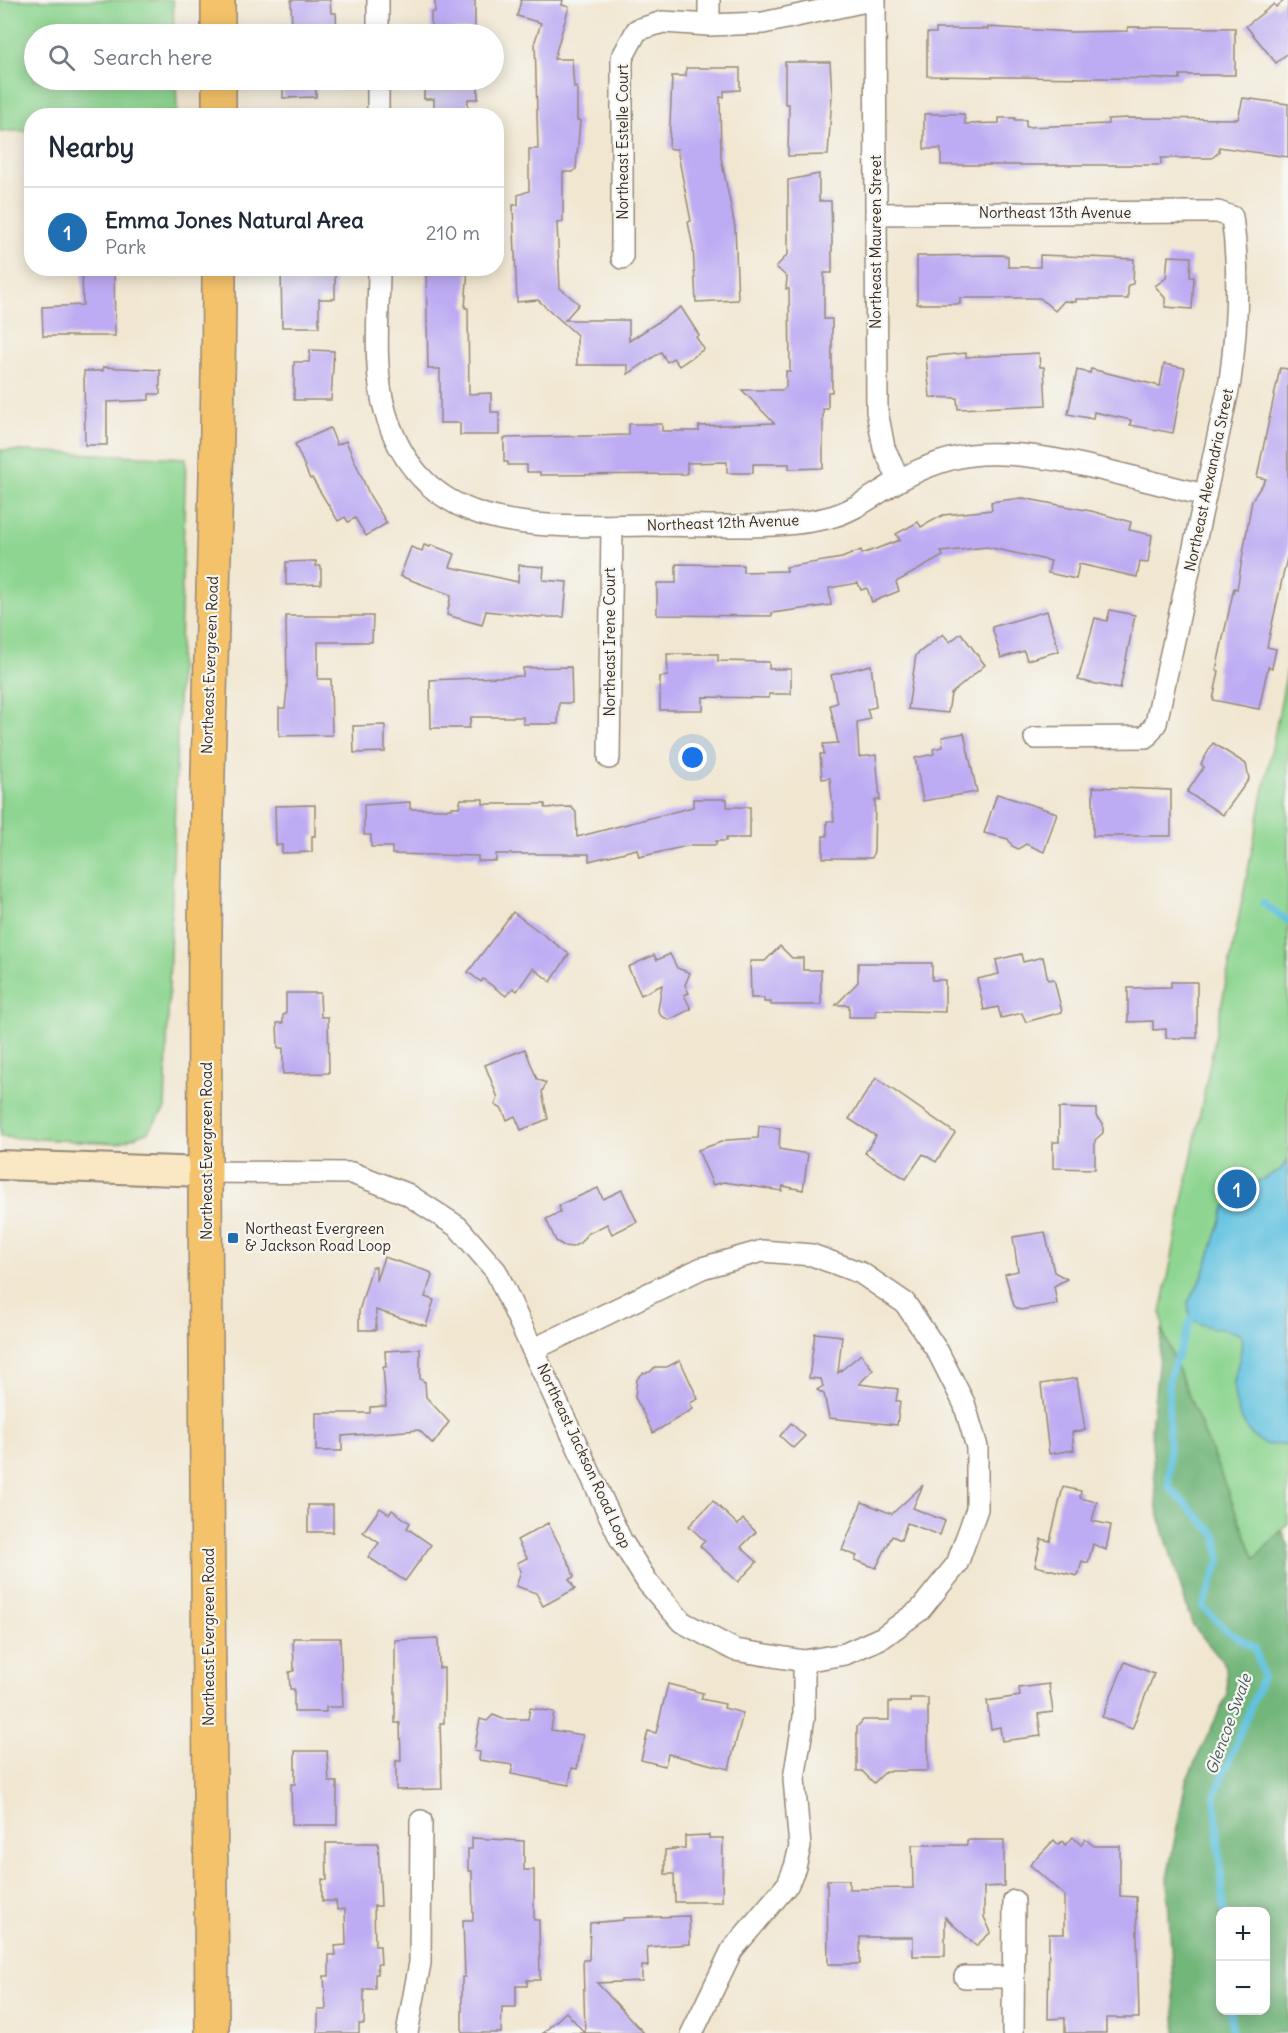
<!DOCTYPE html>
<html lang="en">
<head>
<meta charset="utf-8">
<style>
	body { margin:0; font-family:Delius,sans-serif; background:#f6f6f7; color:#1f2937 }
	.controls { position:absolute; right:18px; bottom:18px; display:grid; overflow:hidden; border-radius:12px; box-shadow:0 3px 15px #0003 }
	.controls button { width:54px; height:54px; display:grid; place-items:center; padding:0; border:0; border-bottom:2px solid #e0e1e3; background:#fff; color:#1f2937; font:30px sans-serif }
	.you { position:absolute; left:693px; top:758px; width:21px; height:21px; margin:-15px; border:4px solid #fff; border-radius:50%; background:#1a73e8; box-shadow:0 0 0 9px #1a73e833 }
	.badge { display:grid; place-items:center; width:39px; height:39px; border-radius:50%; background:#1f6fb2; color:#fff; font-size:20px; font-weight:700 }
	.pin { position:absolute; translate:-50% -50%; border:3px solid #fff; box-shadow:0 2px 6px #0006 }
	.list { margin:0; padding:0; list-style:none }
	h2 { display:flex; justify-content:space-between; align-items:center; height:78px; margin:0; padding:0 24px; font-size:26px }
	h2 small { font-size:20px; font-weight:400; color:#747a83 }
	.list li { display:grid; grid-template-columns:39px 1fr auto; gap:18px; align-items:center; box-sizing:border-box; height:90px; padding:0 24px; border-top:2px solid #e0e1e3 }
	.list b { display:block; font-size:22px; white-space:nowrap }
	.list p { margin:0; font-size:20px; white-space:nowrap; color:#747a83 }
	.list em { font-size:20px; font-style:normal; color:#747a83 }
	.icon { flex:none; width:33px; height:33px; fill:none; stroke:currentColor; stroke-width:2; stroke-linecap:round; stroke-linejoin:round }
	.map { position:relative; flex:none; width:1288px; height:2033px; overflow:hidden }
	.search { position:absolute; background:#fff; box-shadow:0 3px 15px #0003; left:24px; top:24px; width:480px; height:66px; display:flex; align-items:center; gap:15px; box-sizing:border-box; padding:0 21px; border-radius:33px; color:#747a83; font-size:22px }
	.panel { position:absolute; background:#fff; box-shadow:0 3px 15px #0003; left:24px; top:108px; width:480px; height:168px; border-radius:24px }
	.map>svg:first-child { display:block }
	.green { fill:#8dd590; stroke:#648057; stroke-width:1.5 }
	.forest { fill:#72b67a; stroke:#56704c; stroke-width:1.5; fill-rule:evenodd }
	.water { fill:#62c2e0; stroke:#4e767f; stroke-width:1.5 }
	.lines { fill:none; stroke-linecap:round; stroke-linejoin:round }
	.stream { stroke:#62c2e0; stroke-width:7 }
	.building { fill:#bdacf3 }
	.street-casing { stroke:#968878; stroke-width:24 }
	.secondary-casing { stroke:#968878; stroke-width:32 }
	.primary-casing { stroke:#968878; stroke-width:36 }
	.street { stroke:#fff; stroke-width:21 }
	.secondary { stroke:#fae7c3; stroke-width:28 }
	.primary { stroke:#f3c26a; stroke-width:33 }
	.poi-dot { fill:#1f6fb2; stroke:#f6f6f2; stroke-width:2 }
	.labels { text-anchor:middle; stroke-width:4.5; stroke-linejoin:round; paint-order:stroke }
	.street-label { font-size:15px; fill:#3b2a1e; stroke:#f6f6f2 }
	.poi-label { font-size:15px; fill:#3b2a1e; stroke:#f6f6f2; text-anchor:start }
	.water-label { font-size:16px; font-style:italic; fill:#475858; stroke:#f6f6f2 }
</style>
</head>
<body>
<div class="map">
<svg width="1288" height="2033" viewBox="0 0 1288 2033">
	<rect width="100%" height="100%" fill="#f6f6f2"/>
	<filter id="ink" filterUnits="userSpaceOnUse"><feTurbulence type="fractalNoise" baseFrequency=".0167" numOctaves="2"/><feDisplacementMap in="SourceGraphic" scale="12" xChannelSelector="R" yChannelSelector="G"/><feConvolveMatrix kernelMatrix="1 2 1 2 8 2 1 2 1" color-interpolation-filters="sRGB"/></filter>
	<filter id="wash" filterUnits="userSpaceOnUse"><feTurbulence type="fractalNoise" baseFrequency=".008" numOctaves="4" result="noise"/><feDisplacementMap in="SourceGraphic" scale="24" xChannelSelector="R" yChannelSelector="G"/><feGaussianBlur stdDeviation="1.35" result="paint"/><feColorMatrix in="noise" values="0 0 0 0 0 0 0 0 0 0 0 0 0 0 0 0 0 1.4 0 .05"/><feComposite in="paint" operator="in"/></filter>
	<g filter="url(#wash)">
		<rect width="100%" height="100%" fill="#f1e7d1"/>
		<g class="green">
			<polygon points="0,0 173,0 174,34 34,34 34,80 176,80 177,115 32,116 31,131 0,131"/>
			<polygon points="0,450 186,458 165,1109 147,1132 118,1143 0,1137"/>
			<polygon points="1288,666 1288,1523 1255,1559 1165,1340 1161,1313"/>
		</g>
		<path class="forest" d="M1162 1329 1255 1559 1282 1530 1288 1545V2033H1176L1167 1879 1186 1781 1227 1695 1226 1666 1192 1624 1157 1509 1151 1429ZM1220 1912H1266V2010H1220Z"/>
		<path class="water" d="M1288 1161V1444C1281 1444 1271 1446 1265 1444 1246 1438 1233 1404 1234 1385 1235 1367 1244 1353 1241 1335 1223 1324 1188 1334 1188 1303L1203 1275 1225 1208 1242 1189 1279 1171Z"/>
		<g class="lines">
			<g class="stream">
				<polyline points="1263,903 1288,921"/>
				<polyline points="1199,1313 1192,1318 1169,1378 1169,1487 1217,1536 1220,1560 1203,1607 1227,1631 1255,1648 1263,1676 1215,1796 1224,1912"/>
				<polyline points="1231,2010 1232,2033"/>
			</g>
		</g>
		<g id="blocks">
			<g class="building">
				<polygon points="291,0 330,0 331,13 336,13 337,34 292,34"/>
				<polygon points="435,0 475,0 475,29 431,29 431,12 435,12"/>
				<polygon points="521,0 563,0 562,5 569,7 554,59 572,59 574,88 577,87 577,120 580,120 576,169 573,172 563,172 563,222 557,223 560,288 579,304 565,320 629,320 629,341 681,307 699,335 696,337 704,349 679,366 673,358 667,362 661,352 628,374 628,365 577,365 577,335 538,300 517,302 513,205 518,205 518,195 529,191 529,149 538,149 535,41 541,23 517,16"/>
				<polygon points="1285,0 1288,0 1288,53 1276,63 1246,26 1274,4 1276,7"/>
				<polygon points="988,27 1070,32 1128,31 1128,27 1235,28 1235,75 1180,75 1180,79 927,76 927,33 936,33 936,29 988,29"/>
				<polygon points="785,62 830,62 832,95 828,155 788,156 789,104 785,104"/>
				<polygon points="686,68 740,68 740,90 724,91 724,97 720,97 721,158 735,227 738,300 696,302 693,247 688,222 691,221 677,149 669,149 672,76 686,76"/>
				<polygon points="283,80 316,80 316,97 283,98"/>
				<polygon points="424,80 478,80 478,99 468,99 468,116 434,116 434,99 424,99"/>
				<polygon points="1243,98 1288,104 1288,157 1219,147 1219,152 1212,158 1161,158 1161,165 941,165 941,149 924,149 924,114 964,114 965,124 999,123 999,118 1015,118 1015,120 1026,120 1026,127 1108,124 1108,119 1129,118 1238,119"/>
				<polygon points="819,174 819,201 831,201 832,241 832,273 824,273 824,319 832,319 832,392 828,392 828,409 823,409 823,468 789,469 789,464 753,464 753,473 727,473 727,462 687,463 687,474 540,475 540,472 527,472 527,465 508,465 508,462 504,462 504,438 629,435 629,424 662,424 662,431 699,431 699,426 774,423 742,390 783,390 786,387 786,371 790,371 789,289 786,289 787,277 776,267 788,254 788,180"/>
				<polygon points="1000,255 1008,256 1008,267 1040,267 1040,255 1134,259 1133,284 1128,285 1128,299 1076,299 1076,302 1064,301 1055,311 1040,298 960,298 960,304 917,304 917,256"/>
				<polygon points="1168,256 1191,257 1190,277 1194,277 1192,309 1165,307 1165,298 1155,286 1166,278"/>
				<polygon points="82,268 114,268 115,336 43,336 42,307 83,305"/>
				<polygon points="426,268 468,268 465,308 468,308 469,394 491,393 491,412 499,412 499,435 460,435 460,423 440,423 440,369 428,369"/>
				<polygon points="316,269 335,269 335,299 319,299 319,327 282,327 281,270"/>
				<polygon points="310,350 334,351 331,400 294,400 294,362 309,362"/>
				<polygon points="966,353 966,357 1039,353 1040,367 1044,367 1046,405 958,409 957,398 930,397 926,357"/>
				<polygon points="1164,364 1185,368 1173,433 1130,425 1131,420 1094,412 1093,419 1068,414 1077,370 1090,373 1091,369 1160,386"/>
				<polygon points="103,367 160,370 160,394 149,394 149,400 107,402 107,445 85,445 84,371 103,371"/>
				<polygon points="1280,368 1288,369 1288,553 1267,647 1276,649 1272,668 1268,667 1259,709 1213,700 1219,671 1216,670 1234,588 1237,589 1252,500 1266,479 1257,477"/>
				<polygon points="330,428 337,445 346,441 370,496 387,523 366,536 355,518 348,522 345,517 338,521 312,478 310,479 295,444"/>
				<polygon points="1022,498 1091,511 1131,522 1129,530 1152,535 1148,563 1140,562 1137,577 1079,564 1076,579 1048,573 1051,561 987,547 941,552 943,556 896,582 899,591 872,602 867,588 861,590 858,583 829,588 831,605 772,613 772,616 657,615 657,583 676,583 676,564 743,565 743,572 787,571 786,567 842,558 861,550 862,554 900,540 896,534 918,522 921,527 943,515 992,510 991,502"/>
				<polygon points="424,545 430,547 431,545 455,554 450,567 518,582 519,565 544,567 543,580 567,582 564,617 539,617 486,611 482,625 447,615 451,595 400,576 411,547 422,551"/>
				<polygon points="316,561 316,566 321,566 321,584 286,585 286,562"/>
				<polygon points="1110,610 1135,615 1120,689 1078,680 1095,618 1107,621"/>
				<polygon points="1047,611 1059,651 1027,660 1024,651 1001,658 992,627"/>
				<polygon points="286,616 373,616 372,642 318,642 318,679 331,679 332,735 279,736 279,708 285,708 287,689"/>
				<polygon points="961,633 985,665 951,694 948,713 908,709 916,655 943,634 950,642"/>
				<polygon points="667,654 718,654 718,661 769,662 769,669 791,669 791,694 769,694 769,698 703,697 703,710 660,710 660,677 668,676"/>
				<polygon points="871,665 876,707 867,709 870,719 857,722 859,757 876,755 880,800 875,800 874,851 872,858 823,858 823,836 827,836 827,821 834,821 830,778 822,779 820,754 824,754 823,744 838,743 830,705 837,703 831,675"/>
				<polygon points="571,667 572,703 559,703 558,724 523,724 523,717 471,717 469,728 431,728 430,680 523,676 523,668"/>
				<polygon points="385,725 385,752 354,753 353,726"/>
				<polygon points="964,733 977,792 923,801 915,758 934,754 933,749 943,747 942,737"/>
				<polygon points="1213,743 1246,764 1249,779 1223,815 1187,792 1204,767 1201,764"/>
				<polygon points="1093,787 1171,790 1171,836 1093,836"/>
				<polygon points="997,794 1057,813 1044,852 1026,844 1018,849 1012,846 1008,839 984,833"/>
				<polygon points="461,799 483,799 483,804 545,804 545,808 571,807 576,812 577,837 693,807 693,799 727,799 727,807 750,807 750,838 726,838 726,841 716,841 716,845 691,845 639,857 637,849 589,861 589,854 496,854 496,861 478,861 478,856 392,854 392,847 371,847 371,835 364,835 364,805 410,802 410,809 452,809 452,807 459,807"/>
				<polygon points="315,805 315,836 312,836 312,852 282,853 282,845 276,845 275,806"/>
				<polygon points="513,912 569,954 551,982 533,968 517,991 513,988 506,996 483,979 481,982 468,972"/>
				<polygon points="780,946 792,958 803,958 803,970 821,970 821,1005 771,1005 771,1002 764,1002 764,998 751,998 750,961 765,961"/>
				<polygon points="670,954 677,968 690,973 685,985 689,993 684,995 691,1009 669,1020 661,1016 658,1010 662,985 641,995 628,967 654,955 657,960"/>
				<polygon points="1021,954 1023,962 1043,957 1048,980 1054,979 1062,1012 1026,1022 1022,1013 1001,1018 998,1007 984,1010 977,979 999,974 996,960"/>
				<polygon points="858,963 932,963 932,980 945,980 945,1012 876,1010 876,1017 849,1017 849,1005 836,1005 858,982"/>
				<polygon points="1171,982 1197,982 1197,1038 1166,1038 1166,1029 1153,1030 1153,1021 1128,1022 1128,988 1171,987"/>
				<polygon points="286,993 320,993 321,1017 328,1017 329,1073 283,1074 283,1048 278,1048 277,1023 283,1023 283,1015 286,1014"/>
				<polygon points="525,1049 537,1079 546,1083 542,1092 548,1119 521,1130 515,1116 507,1120 502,1109 495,1105 498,1098 485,1065"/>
				<polygon points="876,1078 955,1133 936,1162 923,1154 906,1179 865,1153 876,1136 849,1119"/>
				<polygon points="1059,1108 1096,1109 1096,1116 1103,1123 1103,1133 1095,1140 1095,1169 1053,1168 1053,1142 1059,1142"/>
				<polygon points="759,1126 780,1128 779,1149 808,1154 803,1190 783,1186 782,1191 724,1182 713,1185 698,1150 727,1140 758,1138"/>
				<polygon points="598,1188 603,1199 622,1190 637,1222 612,1234 607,1224 587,1234 580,1243 572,1247 564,1246 556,1241 546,1219 560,1212 559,1205"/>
				<polygon points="1045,1232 1054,1272 1067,1279 1054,1286 1057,1304 1020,1310 1014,1306 1005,1274 1018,1271 1013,1237"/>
				<polygon points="384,1257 430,1272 432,1276 425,1297 434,1300 426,1326 376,1310 376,1330 359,1330 359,1311 372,1267 376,1267 376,1281"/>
				<polygon points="815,1333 842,1336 838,1373 861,1354 873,1370 859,1384 898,1389 896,1401 900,1401 897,1425 829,1418 824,1394 817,1390 823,1386 821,1379 809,1378"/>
				<polygon points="420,1349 420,1379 425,1382 426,1397 449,1422 433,1444 419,1430 342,1436 342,1451 316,1451 316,1413 370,1413 370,1407 386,1406 383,1367 386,1367 385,1351"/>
				<polygon points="680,1360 698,1399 690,1403 693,1409 653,1433 635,1397 637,1379 643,1373 650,1372 655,1367 667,1367"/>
				<polygon points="1077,1378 1085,1430 1072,1432 1074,1450 1049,1454 1041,1384"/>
				<polygon points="791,1423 805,1436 793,1448 780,1436"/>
				<polygon points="923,1485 913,1508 945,1521 940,1535 907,1523 901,1540 892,1536 876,1568 855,1560 857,1556 842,1550 862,1502 892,1514"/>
				<polygon points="1063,1487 1081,1491 1080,1498 1097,1502 1092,1521 1111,1525 1106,1550 1093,1544 1088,1563 1082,1561 1078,1576 1035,1566 1041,1539 1050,1541"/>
				<polygon points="713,1501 738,1525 743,1519 756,1532 741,1547 757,1562 738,1582 700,1546 705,1541 689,1526"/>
				<rect x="308" y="1505" width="25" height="27"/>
				<polygon points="380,1508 389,1514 392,1510 410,1523 407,1528 431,1545 405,1581 368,1557 379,1543 363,1532"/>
				<polygon points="548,1523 571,1567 574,1577 569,1579 575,1589 543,1606 536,1593 516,1586 521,1571 517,1563 527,1558 517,1540"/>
				<polygon points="293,1638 340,1638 343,1707 326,1707 326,1712 294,1712 294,1689 290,1689 289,1672 294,1671"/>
				<polygon points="438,1638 439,1668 444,1668 444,1723 440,1723 442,1789 396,1790 396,1761 401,1761 400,1723 395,1723 395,1640"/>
				<polygon points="1125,1662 1154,1674 1132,1729 1102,1717"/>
				<polygon points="668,1684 703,1693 701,1699 725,1704 724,1708 743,1713 729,1769 668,1754 665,1766 641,1760 648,1731 656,1733"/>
				<polygon points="1049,1684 1053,1712 1038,1714 1041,1736 1002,1741 1000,1727 991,1729 987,1701 1020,1696 1019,1688"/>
				<polygon points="910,1698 928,1698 928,1771 886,1771 874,1783 862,1771 857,1771 857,1727 863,1720 889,1720 889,1702 910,1702"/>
				<polygon points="530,1708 554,1712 551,1730 583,1735 577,1769 572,1768 569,1785 511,1774 513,1765 479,1760 480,1752 474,1751 480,1719 487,1721 493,1715 503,1719 528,1719"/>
				<polygon points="295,1751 327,1751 329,1782 337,1782 337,1825 292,1825 291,1784 295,1784"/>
				<polygon points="709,1835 709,1838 723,1838 722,1902 675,1902 674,1874 665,1874 665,1850 685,1848 685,1836"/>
				<polygon points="1073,1837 1081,1845 1085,1839 1094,1846 1120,1846 1120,1896 1136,1897 1139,2018 1106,2018 1106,2033 1065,2033 1065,2018 1048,2019 1049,1934 1064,1934 1064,1895 1030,1865 1054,1840 1058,1845 1062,1841 1065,1845"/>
				<polygon points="472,1838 524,1841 524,1870 534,1870 534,1920 539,1920 540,1980 527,1980 527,1986 516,1986 516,2007 502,2007 501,2033 462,2033 462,1977 465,1977 463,1920 473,1920 472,1871 468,1871 468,1849 472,1849"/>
				<polygon points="967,1840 1004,1840 1004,1886 984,1887 984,1917 991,1932 976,1946 945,1917 945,1956 913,1956 913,1937 860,1937 860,1964 828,1964 827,1880 849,1880 849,1889 913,1888 912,1845 967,1845"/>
				<polygon points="326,1843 378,1843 381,1906 374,1906 375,1946 380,1946 381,1964 377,1964 378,1974 375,1974 375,1989 364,1989 364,2024 359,2024 359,2033 318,2033 318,2010 326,2010 324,1976 329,1976 329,1955 336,1955 335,1946 346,1945 345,1909 337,1910 336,1901 322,1901 322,1879 327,1880"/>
				<polygon points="689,1916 690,1944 647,1947 648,1966 642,1966 642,1981 597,1983 644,2033 585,2033 583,1960 589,1960 590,1923 623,1920 623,1918"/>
				<polygon points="566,2012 585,2033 543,2033"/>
			</g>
		</g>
	</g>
	<g filter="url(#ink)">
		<use href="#blocks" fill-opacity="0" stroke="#968878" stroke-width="1.5"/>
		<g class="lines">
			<g class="street-casing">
				<g id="street">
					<polyline points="709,0 709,25"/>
					<polyline points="875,0 877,411 884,448 899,480"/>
					<polyline points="378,34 378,0"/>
					<polyline points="378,116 378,80"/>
					<path d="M876 214 1201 212H1218L1232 217C1240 270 1237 328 1230 381L1156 723 1146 737 1035 738"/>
					<polyline points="622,258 622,58 637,30 663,22 709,25 763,23 871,0"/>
					<path d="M379 268C379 315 372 369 386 414 424 539 541 526 647 525 701 525 783 531 834 516 857 509 877 493 898 481 923 467 952 456 981 454 1049 450 1137 480 1205 495"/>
					<polyline points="609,758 612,526"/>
					<polyline points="207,1172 352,1173 407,1194 458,1227 496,1271 621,1540 648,1583 682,1622 735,1650 804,1661 845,1654 883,1637 920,1610 957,1564 977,1509 977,1447 964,1403 938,1352 905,1303 861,1273 812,1255 762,1251 702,1268 534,1349"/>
					<polyline points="965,1977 1013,1977"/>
					<polyline points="407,2033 420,1963 421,1821"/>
					<polyline points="692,2033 732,1950 788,1884 795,1867 800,1847 794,1779 804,1717 804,1661"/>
					<polyline points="1013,2033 1014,1901"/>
				</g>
			</g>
			<g class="secondary-casing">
				<polyline id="secondary" points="0,1165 207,1172"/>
			</g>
			<g class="primary-casing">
				<g id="primary">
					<polyline points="218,0 218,34"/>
					<polyline points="219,80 219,116"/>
					<path d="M212 2033C210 1667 203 1300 205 933 207 712 219 490 219 268"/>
				</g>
			</g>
			<use href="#street" class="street"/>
			<use href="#secondary" class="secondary"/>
			<use href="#primary" class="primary"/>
		</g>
	</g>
	<rect class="poi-dot" x="227" y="1232" width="12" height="12" rx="3"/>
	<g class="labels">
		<g class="street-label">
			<text transform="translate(623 142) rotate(-90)" y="5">Northeast Estelle Court</text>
			<text x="1055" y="218">Northeast 13th Avenue</text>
			<text transform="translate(876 242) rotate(-90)" y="5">Northeast Maureen Street</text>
			<text transform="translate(1209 480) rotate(-78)" y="5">Northeast Alexandria Street</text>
			<text transform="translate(723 523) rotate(-2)" y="5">Northeast 12th Avenue</text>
			<text transform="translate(610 642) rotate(-90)" y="5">Northeast Irene Court</text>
			<text transform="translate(210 665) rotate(-88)" y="5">Northeast Evergreen Road</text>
			<text transform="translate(207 1151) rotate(-90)" y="5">Northeast Evergreen Road</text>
			<text transform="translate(584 1456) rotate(65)" y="5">Northeast Jackson Road Loop</text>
			<text transform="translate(209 1637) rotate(-90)" y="5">Northeast Evergreen Road</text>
		</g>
		<g class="poi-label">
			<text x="245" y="1234">Northeast Evergreen<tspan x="245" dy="17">&amp; Jackson Road Loop</tspan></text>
		</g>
		<g class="water-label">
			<text transform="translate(1228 1724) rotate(-70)" y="6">Glencoe Swale</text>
		</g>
	</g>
</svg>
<div class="controls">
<button>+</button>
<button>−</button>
</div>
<div class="you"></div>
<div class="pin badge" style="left:1237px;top:1189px">1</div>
<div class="search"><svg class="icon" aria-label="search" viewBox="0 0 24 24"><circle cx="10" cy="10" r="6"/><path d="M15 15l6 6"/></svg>Search here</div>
<section class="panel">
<h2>Nearby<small></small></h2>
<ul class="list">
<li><span class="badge">1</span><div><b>Emma Jones Natural Area</b><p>Park</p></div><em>210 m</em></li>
</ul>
</section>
</div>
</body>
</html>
